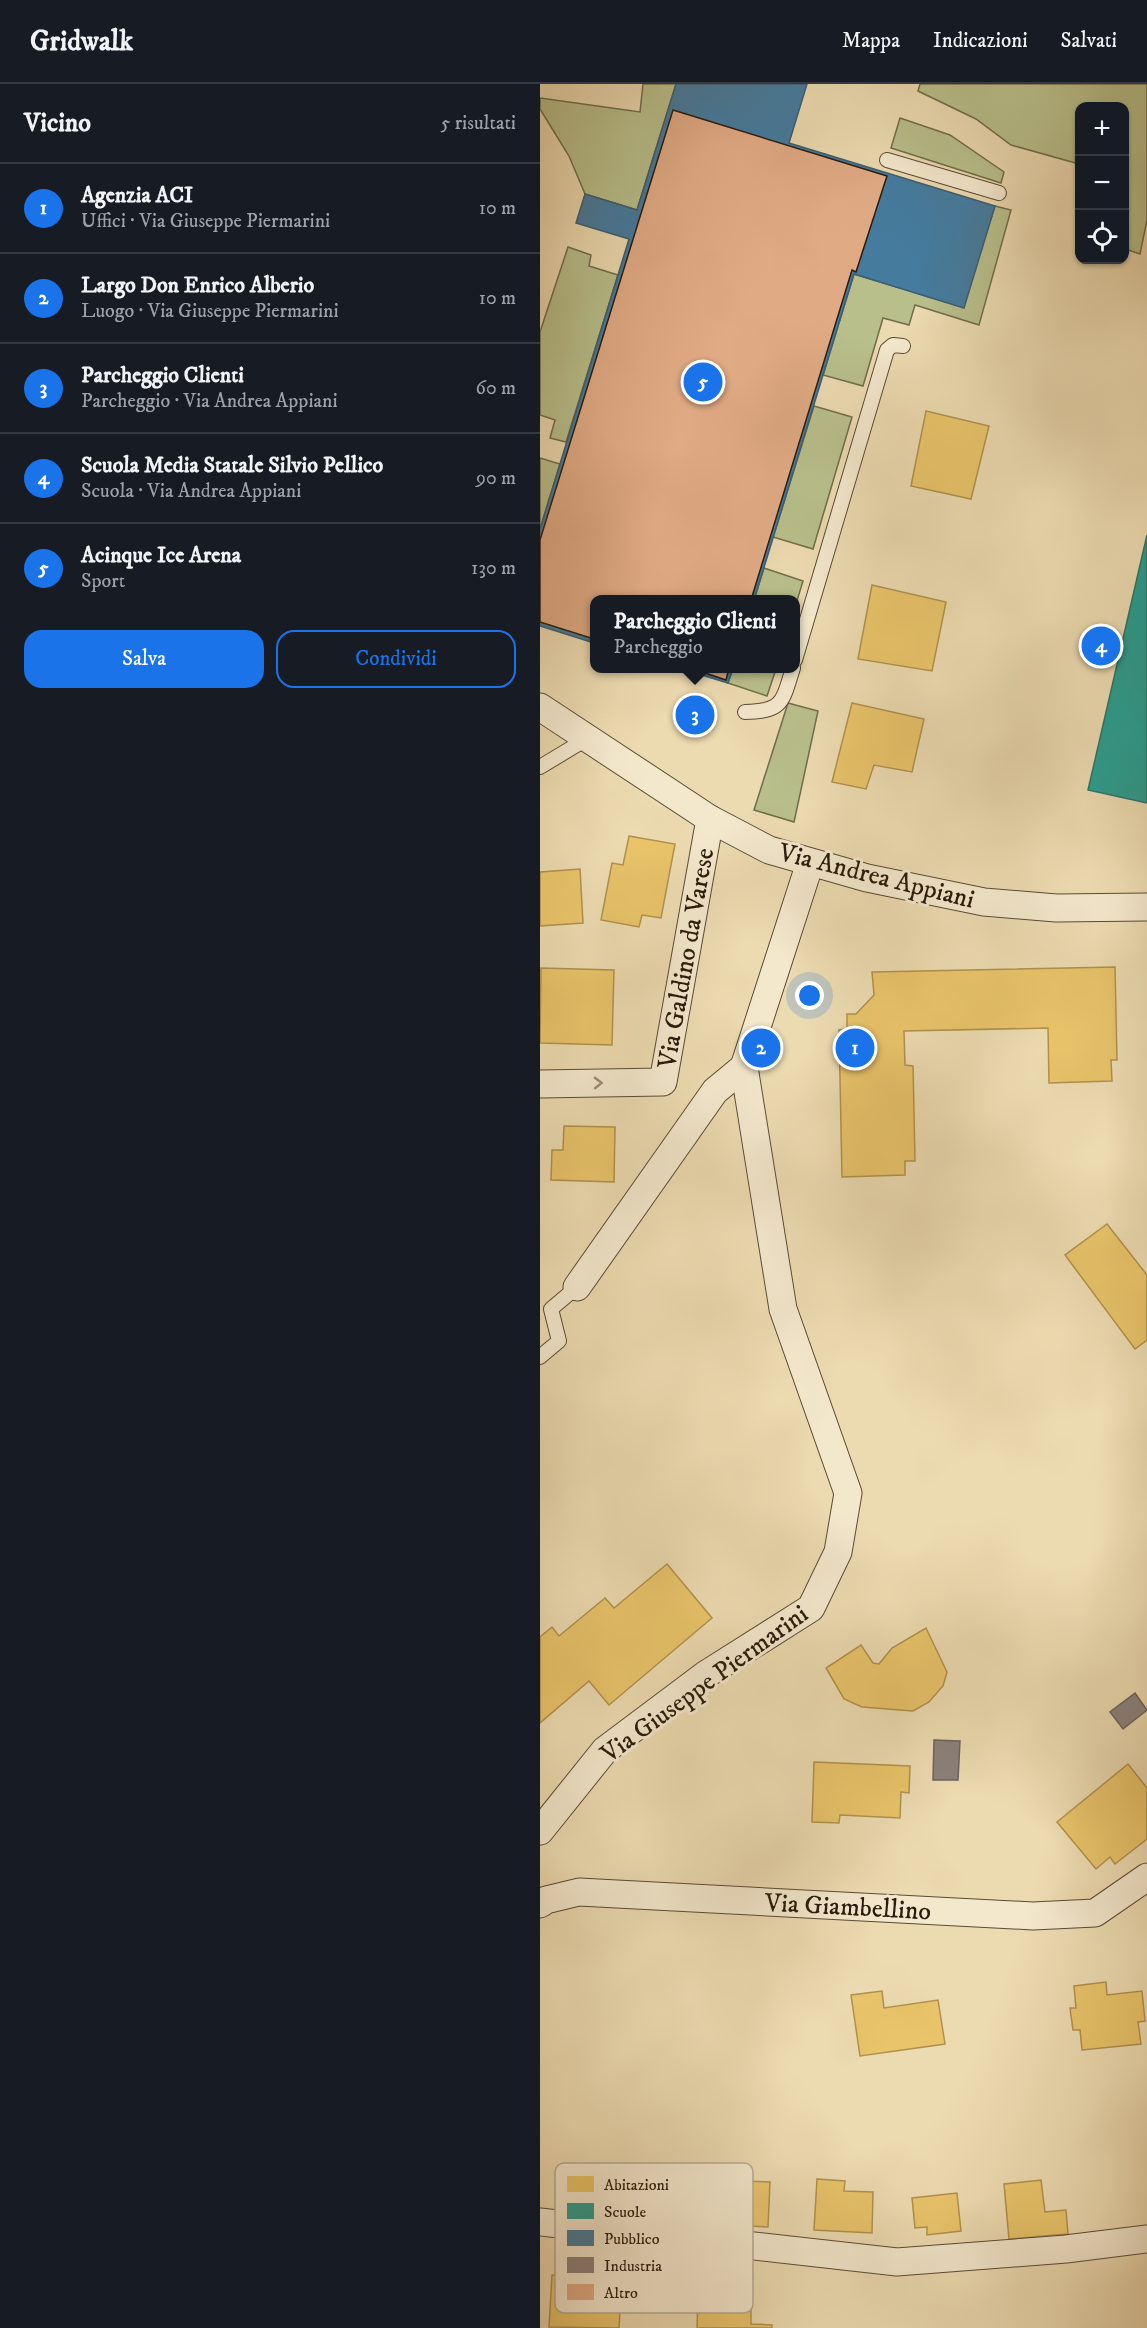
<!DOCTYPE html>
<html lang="it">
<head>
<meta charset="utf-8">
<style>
	body { margin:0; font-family:"IM FELL DW Pica",serif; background:#242831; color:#f1f3f6 }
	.controls { position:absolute; right:18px; top:18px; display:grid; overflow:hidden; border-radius:12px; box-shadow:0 2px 4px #0004 }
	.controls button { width:54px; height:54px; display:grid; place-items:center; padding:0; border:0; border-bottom:2px solid #363941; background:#171b24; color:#f1f3f6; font:30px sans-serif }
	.you { position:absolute; left:270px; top:912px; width:21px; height:21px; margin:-15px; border:4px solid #fff; border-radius:50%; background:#1a73e8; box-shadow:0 0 0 9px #1a73e833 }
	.badge { display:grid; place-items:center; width:39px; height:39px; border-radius:50%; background:#1a73e8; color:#fff; font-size:20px; font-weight:700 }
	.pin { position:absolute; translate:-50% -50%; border:3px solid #fff; box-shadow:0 2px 6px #0006 }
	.popup { position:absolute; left:50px; top:511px; width:210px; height:78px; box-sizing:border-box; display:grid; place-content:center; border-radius:12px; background:#171b24; filter:drop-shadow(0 2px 4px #0005); font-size:20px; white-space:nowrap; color:#9ea1a6 }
	.popup b { font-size:22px; color:#f1f3f6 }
	.popup::after { content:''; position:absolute; left:50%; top:100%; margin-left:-12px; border:12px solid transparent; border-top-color:#171b24 }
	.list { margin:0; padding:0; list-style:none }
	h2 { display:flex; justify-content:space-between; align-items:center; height:78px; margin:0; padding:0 24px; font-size:26px }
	h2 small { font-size:20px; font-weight:400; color:#9ea1a6 }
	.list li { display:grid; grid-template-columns:39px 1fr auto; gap:18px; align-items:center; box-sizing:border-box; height:90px; padding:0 24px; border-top:2px solid #363941 }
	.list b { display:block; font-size:22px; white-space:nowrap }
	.list p { margin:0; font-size:20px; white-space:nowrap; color:#9ea1a6 }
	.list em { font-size:20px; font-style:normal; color:#9ea1a6 }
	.actions { display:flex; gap:12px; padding:18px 24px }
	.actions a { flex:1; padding:14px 0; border:2px solid #1a73e8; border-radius:18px; text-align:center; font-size:21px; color:#1a73e8 }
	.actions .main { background:#1a73e8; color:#fff }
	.icon { flex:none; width:33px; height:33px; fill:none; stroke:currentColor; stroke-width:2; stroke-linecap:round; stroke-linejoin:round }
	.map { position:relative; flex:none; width:607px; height:2244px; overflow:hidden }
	header { display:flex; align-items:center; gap:36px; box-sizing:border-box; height:84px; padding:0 30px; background:#171b24; border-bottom:2px solid #363941 }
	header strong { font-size:28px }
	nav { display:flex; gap:33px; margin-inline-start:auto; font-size:21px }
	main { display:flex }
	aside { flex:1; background:#171b24 }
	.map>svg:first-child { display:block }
	.green { fill:#b8bf8b; stroke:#716d4a; stroke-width:1.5 }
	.homes { fill:#e9c46a; stroke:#b0914d; stroke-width:1.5 }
	.schools { fill:#2a9d8f; stroke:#2a7667; stroke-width:1.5 }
	.public { fill:#457b9d; stroke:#3d5e71; stroke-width:1.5 }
	.industry { fill:#8a817c; stroke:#6d625a; stroke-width:1.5 }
	.building { fill:#e0aa85; stroke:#2a1b0a; stroke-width:1.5 }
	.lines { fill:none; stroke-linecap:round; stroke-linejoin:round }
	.lane-casing { stroke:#5a4b34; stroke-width:16 }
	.street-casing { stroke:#5a4b34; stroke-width:29 }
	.lane { stroke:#f3e7cc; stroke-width:14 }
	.street { stroke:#f3e7cc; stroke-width:27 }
	.oneway { stroke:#998b75 }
	.labels { text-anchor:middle; stroke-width:6; stroke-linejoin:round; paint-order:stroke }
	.street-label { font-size:26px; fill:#2a1b0a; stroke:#f3e7cc }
	.key { fill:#f3e7cc; stroke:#b7aa92; stroke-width:1.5 }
	.key-label { font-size:16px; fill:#2a1b0a }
</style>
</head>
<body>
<header>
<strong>Gridwalk</strong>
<nav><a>Mappa</a><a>Indicazioni</a><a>Salvati</a></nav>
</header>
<main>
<aside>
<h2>Vicino<small>5 risultati</small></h2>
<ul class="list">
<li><span class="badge">1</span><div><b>Agenzia ACI</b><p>Uffici · Via Giuseppe Piermarini</p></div><em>10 m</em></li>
<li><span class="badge">2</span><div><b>Largo Don Enrico Alberio</b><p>Luogo · Via Giuseppe Piermarini</p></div><em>10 m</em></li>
<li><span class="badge">3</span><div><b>Parcheggio Clienti</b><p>Parcheggio · Via Andrea Appiani</p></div><em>60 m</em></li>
<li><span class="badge">4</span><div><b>Scuola Media Statale Silvio Pellico</b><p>Scuola · Via Andrea Appiani</p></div><em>90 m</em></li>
<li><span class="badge">5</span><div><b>Acinque Ice Arena</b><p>Sport</p></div><em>130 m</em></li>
</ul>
<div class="actions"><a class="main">Salva</a><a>Condividi</a></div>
</aside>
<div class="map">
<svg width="607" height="2244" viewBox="0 0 607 2244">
	<rect width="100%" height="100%" fill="#ecdab0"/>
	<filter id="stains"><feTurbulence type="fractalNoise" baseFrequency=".00333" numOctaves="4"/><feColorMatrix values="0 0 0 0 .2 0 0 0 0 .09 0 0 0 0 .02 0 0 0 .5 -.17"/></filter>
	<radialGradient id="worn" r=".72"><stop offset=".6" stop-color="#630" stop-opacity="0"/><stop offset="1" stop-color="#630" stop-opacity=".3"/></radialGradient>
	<g class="green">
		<polygon points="103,0 136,0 97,126 45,110 29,72 0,25 0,14 100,28"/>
		<polygon points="380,0 607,0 607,136 600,170 585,165 584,22 540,22 539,80 471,61 436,35 378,7"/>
		<polygon points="360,34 410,51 464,88 461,99 351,64"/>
		<polygon points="455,122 471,126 439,241 375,221 369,241 343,234 323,302 283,291 314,190 423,223"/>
		<polygon points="28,163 51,171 49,182 78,191 26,358 10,354 15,336 0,331 0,248"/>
		<polygon points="274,322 312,333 273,465 233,453"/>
		<polygon points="0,374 20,380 0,445"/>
		<polygon points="224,484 263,497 256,520 255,516 214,516"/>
		<polygon points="193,585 236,585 227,612 188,599"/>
		<polygon points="248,619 278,627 254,738 214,726"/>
	</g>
	<g class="homes">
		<polygon points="386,327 449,342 431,415 371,402"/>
		<polygon points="332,501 406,518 392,587 318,575"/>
		<polygon points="312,619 384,635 372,688 334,681 326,705 292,698"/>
		<polygon points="89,752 135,760 121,834 102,831 99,843 61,836 72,779 83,781"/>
		<polygon points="40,785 43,839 0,842 0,788"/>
		<polygon points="575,883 577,976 571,976 572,997 509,999 508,944 364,947 365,981 373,982 375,1077 365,1077 365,1091 302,1093 299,946 307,945 307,930 316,930 334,911 332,888"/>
		<polygon points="1,884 74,886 72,961 0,959"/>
		<polygon points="24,1042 75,1043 74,1098 11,1096 12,1066 23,1066"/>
		<polygon points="567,1140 607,1191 607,1256 595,1265 525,1171"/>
		<polygon points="127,1480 172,1534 69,1621 49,1597 0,1639 0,1553 12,1543 19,1552 65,1514 74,1524"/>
		<polygon points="386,1544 407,1588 403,1602 389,1618 373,1627 322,1623 304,1615 286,1584 321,1561 333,1579 339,1580 352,1564"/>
		<polygon points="274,1678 370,1682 369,1709 361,1708 360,1734 300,1731 299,1739 272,1738"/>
		<polygon points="588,1680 607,1704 607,1755 575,1780 570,1773 556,1785 517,1738"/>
		<polygon points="566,1898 567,1911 602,1907 605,1937 598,1938 601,1960 542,1966 540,1946 533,1946 530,1924 536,1924 534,1902"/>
		<polygon points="342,1907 344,1924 398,1916 405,1960 320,1972 311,1911"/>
		<polygon points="175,2086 203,2087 203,2097 230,2098 228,2143 172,2140"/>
		<polygon points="277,2095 305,2097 304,2107 333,2108 332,2149 274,2146"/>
		<polygon points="501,2096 505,2128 526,2126 528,2150 469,2155 464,2100"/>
		<polygon points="417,2109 421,2147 387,2151 387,2143 375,2144 372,2114"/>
		<polygon points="12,2191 82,2195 79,2244 9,2243"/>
		<polygon points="158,2213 211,2214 211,2240 232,2241 232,2244 157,2244"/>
	</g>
	<polygon class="schools" points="607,451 607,719 548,706"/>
	<g class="public">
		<polygon points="136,0 267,0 249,59 455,122 424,224 314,190 214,516 54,516 54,559 0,542 0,445 89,155 36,139 45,110 97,126"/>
		<polygon points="139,584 193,584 188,599"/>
	</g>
	<g class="industry">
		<polygon points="595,1609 607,1626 583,1645 570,1628"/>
		<polygon points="394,1656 420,1657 418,1696 393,1696"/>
	</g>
	<g class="building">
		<polygon points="133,26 347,92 316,188 312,186 211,516 54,516 54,555 0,538 0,456"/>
		<polygon points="150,584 189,584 186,596"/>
	</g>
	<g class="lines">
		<g class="lane-casing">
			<g id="lane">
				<polyline points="347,76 459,109"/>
				<polyline points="255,576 347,266 353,261 363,262"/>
				<path d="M205 628C243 627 242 619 253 584"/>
				<polyline points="0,683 48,654"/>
				<polyline points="0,1273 19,1257 11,1225 37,1203"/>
			</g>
		</g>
		<g class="street-casing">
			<g id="street">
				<polyline points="0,623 170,735 229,766 327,794 444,818 516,824 607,823"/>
				<polyline points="0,1000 123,998 170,735"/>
				<polyline points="37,1203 175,1007 204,983"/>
				<polyline points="0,1747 65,1666 165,1591 271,1524 298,1468 308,1409 243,1225 204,983 270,779"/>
				<polyline points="0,1820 6,1816 39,1808 493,1832 555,1829 607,1793"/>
				<polyline points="0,2138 357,2178 526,2165 607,2155"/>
			</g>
		</g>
		<use href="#lane" class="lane"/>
		<use href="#street" class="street"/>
	</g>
	<defs><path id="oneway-chevron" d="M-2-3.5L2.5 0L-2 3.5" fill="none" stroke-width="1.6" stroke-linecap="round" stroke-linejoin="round" transform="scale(1.5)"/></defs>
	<use class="oneway" href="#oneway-chevron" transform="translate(58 999) rotate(-1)"/>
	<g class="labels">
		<g class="street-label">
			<text transform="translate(337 791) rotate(14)" y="9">Via Andrea Appiani</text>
			<text transform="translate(145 874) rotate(-80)" y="9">Via Galdino da Varese</text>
			<text transform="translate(164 1599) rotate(-36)" y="9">Via Giuseppe Piermarini</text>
			<text transform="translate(308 1822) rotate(3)" y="9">Via Giambellino</text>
		</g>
	</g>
	<rect x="15" y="2079" width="198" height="150" rx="9" class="key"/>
	<rect x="27" y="2092" width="27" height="16" fill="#e9c46a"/>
	<rect x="27" y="2119" width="27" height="16" fill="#2a9d8f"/>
	<rect x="27" y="2146" width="27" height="16" fill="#457b9d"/>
	<rect x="27" y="2173" width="27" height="16" fill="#8a817c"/>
	<rect x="27" y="2200" width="27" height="16" fill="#e0aa85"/>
	<g class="key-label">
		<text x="64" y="2106">Abitazioni</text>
		<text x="64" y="2133">Scuole</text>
		<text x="64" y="2160">Pubblico</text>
		<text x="64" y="2187">Industria</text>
		<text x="64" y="2214">Altro</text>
	</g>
	<rect width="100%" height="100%" filter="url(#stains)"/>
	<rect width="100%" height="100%" fill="url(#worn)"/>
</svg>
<div class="controls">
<button>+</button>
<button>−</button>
<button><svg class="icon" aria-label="locate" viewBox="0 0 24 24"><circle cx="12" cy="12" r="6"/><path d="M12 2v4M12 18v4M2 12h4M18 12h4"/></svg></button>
</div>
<div class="you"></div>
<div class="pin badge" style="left:315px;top:964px">1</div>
<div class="pin badge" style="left:221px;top:964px">2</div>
<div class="pin badge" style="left:155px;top:631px">3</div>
<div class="popup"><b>Parcheggio Clienti</b>Parcheggio</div>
<div class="pin badge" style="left:561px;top:562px">4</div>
<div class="pin badge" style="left:163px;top:298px">5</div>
</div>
</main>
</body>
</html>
